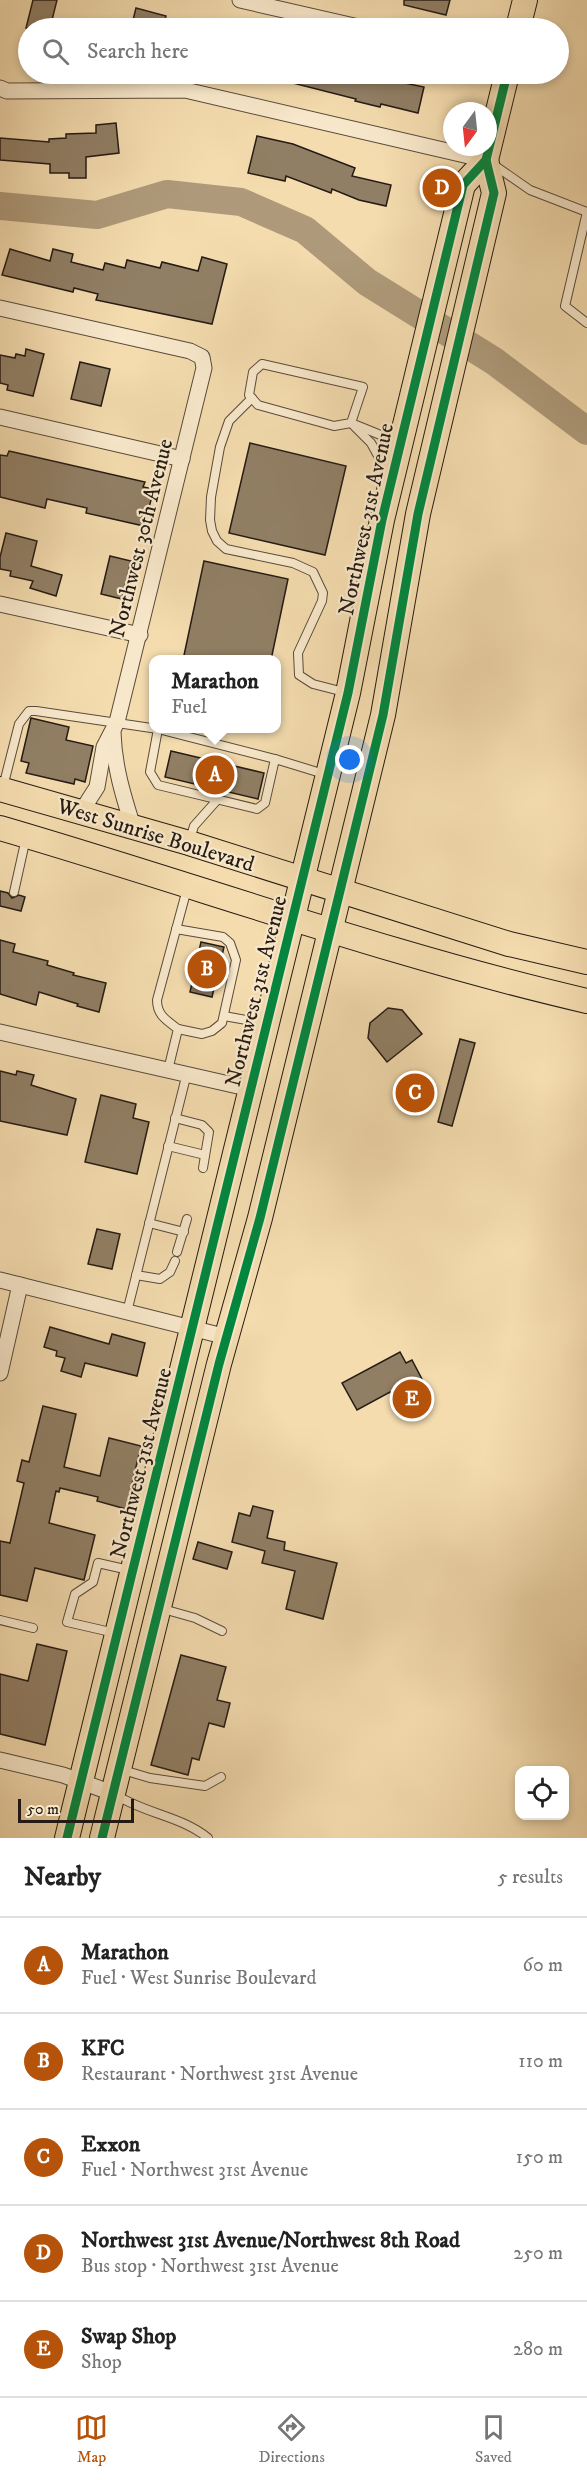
<!DOCTYPE html>
<html lang="en">
<head>
<meta charset="utf-8">
<style>
	body { margin:0; font-family:"IM FELL DW Pica",serif; background:#f6f6f6; color:#222 }
	.controls { position:absolute; right:18px; bottom:18px; display:grid; overflow:hidden; border-radius:12px; box-shadow:0 3px 9px #0003 }
	.controls button { width:54px; height:54px; display:grid; place-items:center; padding:0; border:0; border-bottom:2px solid #e0e0e0; background:#fff; color:#222; font:30px sans-serif }
	.compass { position:absolute; left:443px; top:102px; width:54px; height:54px; border-radius:50%; background:#fff; box-shadow:0 3px 9px #0003; rotate:195deg }
	.scale { position:absolute; left:18px; bottom:15px; width:116px; box-sizing:border-box; padding-left:6px; border:3px solid #251b14; border-top:0; font-size:16px; line-height:21px; white-space:nowrap; color:#251b14; -webkit-text-stroke:4px #f8e8cb; paint-order:stroke }
	.you { position:absolute; left:350px; top:760px; width:21px; height:21px; margin:-15px; border:4px solid #fff; border-radius:50%; background:#1a73e8; box-shadow:0 0 0 9px #1a73e833 }
	.badge { display:grid; place-items:center; width:39px; height:39px; border-radius:50%; background:#b45309; color:#fff; font-size:20px; font-weight:700 }
	.pin { position:absolute; translate:-50% -50%; border:3px solid #fff; box-shadow:0 2px 6px #0006 }
	.popup { position:absolute; left:149px; top:655px; width:132px; height:78px; box-sizing:border-box; display:grid; place-content:center; border-radius:12px; background:#fff; filter:drop-shadow(0 2px 4px #0005); font-size:20px; white-space:nowrap; color:#767676 }
	.popup b { font-size:22px; color:#222 }
	.popup::after { content:''; position:absolute; left:50%; top:100%; margin-left:-12px; border:12px solid transparent; border-top-color:#fff }
	.list { margin:0; padding:0; list-style:none }
	h2 { display:flex; justify-content:space-between; align-items:center; height:78px; margin:0; padding:0 24px; font-size:26px }
	h2 small { font-size:20px; font-weight:400; color:#767676 }
	.list li { display:grid; grid-template-columns:39px 1fr auto; gap:18px; align-items:center; box-sizing:border-box; height:96px; padding:0 24px; border-top:2px solid #e0e0e0 }
	.list b { display:block; font-size:22px; white-space:nowrap }
	.list p { margin:0; font-size:20px; white-space:nowrap; color:#767676 }
	.list em { font-size:20px; font-style:normal; color:#767676 }
	.icon { flex:none; width:33px; height:33px; fill:none; stroke:currentColor; stroke-width:2; stroke-linecap:round; stroke-linejoin:round }
	.map { position:relative; flex:none; width:587px; height:1838px; overflow:hidden }
	.search { position:absolute; background:#fff; box-shadow:0 3px 9px #0003; left:18px; right:18px; top:18px; height:66px; display:flex; align-items:center; gap:15px; box-sizing:border-box; padding:0 21px; border-radius:33px; color:#767676; font-size:22px }
	.sheet { height:558px; background:#fff }
	nav { display:flex; justify-content:space-around; align-items:center; box-sizing:border-box; height:84px; border-top:2px solid #e0e0e0; background:#fff; font-size:16px; color:#767676 }
	nav a { display:grid; justify-items:center; gap:3px }
	nav .on { color:#b45309 }
	.map>svg:first-child { display:block }
	.lines { fill:none; stroke-linecap:round; stroke-linejoin:round }
	.river { stroke:#ae9a7a; stroke-width:28 }
	.building { fill:#917f65; stroke:#251b14; stroke-width:1.5 }
	.lane-casing { stroke:#594b3b; stroke-width:10 }
	.street-casing { stroke:#594b3b; stroke-width:17 }
	.primary-casing { stroke:#251b14; stroke-width:26 }
	.lane { stroke:#f8e8cb; stroke-width:8 }
	.street { stroke:#f8e8cb; stroke-width:15 }
	.primary { stroke:#f4dcaf; stroke-width:24 }
	.cycleway-casing { stroke:#f8e8cb; stroke-width:13 }
	.cycleway { stroke:#00873e; stroke-width:9 }
	.labels { text-anchor:middle; stroke-width:4.5; stroke-linejoin:round; paint-order:stroke }
	.street-label { font-size:22px; fill:#251b14; stroke:#f8e8cb }
</style>
</head>
<body>
<div class="map">
<svg width="587" height="1838" viewBox="0 0 587 1838">
	<rect width="100%" height="100%" fill="#f4dcaf"/>
	<filter id="stains"><feTurbulence type="fractalNoise" baseFrequency=".00333" numOctaves="4"/><feColorMatrix values="0 0 0 0 .2 0 0 0 0 .09 0 0 0 0 .02 0 0 0 .5 -.17"/></filter>
	<radialGradient id="worn" r=".72"><stop offset=".6" stop-color="#630" stop-opacity="0"/><stop offset="1" stop-color="#630" stop-opacity=".3"/></radialGradient>
	<g class="lines">
		<polyline class="river" points="0,206 97,215 167,194 241,202 305,230 367,282 494,361 587,431"/>
	</g>
	<g class="building">
		<polygon points="33,0 57,0 50,28 26,28"/>
		<polygon points="404,0 450,0 446,15 404,5"/>
		<polygon points="136,8 166,16 163,28 131,28"/>
		<polygon points="274,74 361,74 424,87 418,113 381,104 380,107 355,101 356,99 273,78"/>
		<polygon points="116,123 119,153 86,157 86,178 69,178 69,173 50,173 50,164 0,160 0,138 49,142 49,139 66,138 66,134 96,133 96,125"/>
		<polygon points="257,136 293,144 355,168 352,176 391,185 386,206 359,200 332,189 331,193 286,176 285,181 248,173"/>
		<polygon points="10,249 50,261 53,249 73,254 71,262 103,270 105,263 125,268 127,260 160,268 162,262 198,271 202,257 227,264 212,324 96,300 98,294 74,288 73,292 2,275"/>
		<polygon points="26,349 44,354 33,396 7,390 8,385 0,383 0,355 15,358 16,354 25,356"/>
		<polygon points="80,362 110,369 101,406 71,399"/>
		<polygon points="250,443 346,466 325,555 229,533"/>
		<polygon points="9,451 145,482 143,487 154,489 144,526 86,513 87,508 47,499 45,508 0,497 0,455 7,456"/>
		<polygon points="6,533 37,541 31,566 62,575 56,596 30,588 33,581 10,576 11,571 0,569 0,557"/>
		<polygon points="110,556 131,561 122,599 101,594"/>
		<polygon points="204,561 288,579 271,660 183,660"/>
		<polygon points="31,718 69,727 66,740 93,746 85,782 75,779 74,784 26,773 29,763 21,761"/>
		<polygon points="171,751 264,773 258,799 165,777"/>
		<polygon points="0,891 8,893 12,898 19,895 25,897 21,911 0,906"/>
		<polygon points="0,940 15,944 13,952 48,961 47,965 74,973 73,975 106,983 99,1012 77,1006 78,1004 39,992 36,1005 0,994"/>
		<polygon points="201,942 224,947 212,997 190,992"/>
		<polygon points="388,1008 402,1010 422,1034 387,1062 368,1038 370,1023"/>
		<polygon points="460,1039 475,1043 452,1126 438,1122"/>
		<polygon points="0,1071 16,1075 17,1071 34,1075 31,1085 76,1099 67,1135 0,1121"/>
		<polygon points="418,1078 430,1092 412,1108 399,1093"/>
		<polygon points="101,1095 136,1104 133,1118 149,1122 137,1174 85,1162"/>
		<polygon points="97,1229 120,1234 112,1269 88,1264"/>
		<polygon points="50,1327 109,1344 112,1334 145,1343 137,1376 85,1363 81,1377 61,1371 65,1358 56,1356 57,1351 44,1347"/>
		<polygon points="400,1352 406,1363 412,1360 425,1385 416,1390 423,1402 401,1413 390,1392 357,1410 342,1383"/>
		<polygon points="43,1406 76,1414 64,1467 100,1476 109,1438 141,1446 126,1509 97,1501 98,1497 60,1488 59,1492 56,1491 49,1523 95,1535 84,1580 35,1568 27,1601 0,1595 0,1541 10,1543 24,1483 17,1481 22,1460 29,1462"/>
		<polygon points="253,1506 273,1511 267,1538 285,1542 284,1550 337,1563 323,1619 286,1609 295,1571 262,1563 265,1551 232,1542 239,1513 250,1516"/>
		<polygon points="198,1542 232,1552 227,1569 193,1559"/>
		<polygon points="37,1644 67,1651 45,1745 0,1734 0,1674 28,1681"/>
		<polygon points="181,1655 226,1667 217,1700 230,1703 224,1727 209,1723 199,1760 192,1758 188,1775 151,1765"/>
	</g>
	<g class="lines">
		<g class="lane-casing">
			<g id="lane">
				<polyline points="494,165 530,190 587,212 565,306 587,323"/>
				<polyline points="252,398 229,421 220,447 211,497 210,520 212,531 217,541 226,549 293,563 313,572 323,593 322,601 298,653 299,675 313,684 344,692"/>
				<polyline points="351,423 363,387 262,364 253,372 249,395 258,405 334,426 351,423 383,436 392,453"/>
				<polyline points="354,426 371,443 387,472"/>
				<polyline points="158,729 150,772 158,785 257,809 265,803 275,759"/>
				<polyline points="3,787 19,724 29,711 36,711 158,729 275,759 324,774"/>
				<polyline points="190,839 194,826 218,799"/>
				<polyline points="14,892 26,838"/>
				<polyline points="176,929 223,937 230,943 236,960 222,1023 212,1031 202,1034 178,1029"/>
				<polyline points="224,1016 263,1023"/>
				<path d="M168 1070 178 1029C166 1020 157 1015 157 1000L187 889"/>
				<polyline points="175,1118 202,1125 209,1132 203,1168"/>
				<polyline points="168,1146 205,1155"/>
				<polyline points="149,1223 184,1232"/>
				<polyline points="177,1252 187,1219"/>
				<polyline points="136,1275 160,1279 170,1272 175,1261"/>
				<polyline points="127,1312 187,1073"/>
				<polyline points="163,1609 195,1618 222,1631"/>
				<polyline points="0,1620 33,1628"/>
				<polyline points="115,1633 67,1622 75,1594 93,1582 98,1563 129,1570"/>
				<polyline points="123,1770 150,1778 205,1786 221,1777"/>
				<path d="M116 1795C146 1814 181 1816 208 1838"/>
			</g>
		</g>
		<g class="street-casing">
			<g id="street">
				<polyline points="240,0 363,28"/>
				<polyline points="0,88 7,91 185,90 486,160"/>
				<polyline points="0,308 190,351 202,357 204,368 117,722 104,747 97,787 81,812"/>
				<polyline points="0,417 182,459"/>
				<polyline points="0,604 140,635"/>
				<path d="M113 732C114 766 123 795 133 827"/>
				<polyline points="0,1032 251,1089"/>
				<polyline points="0,1280 227,1337"/>
				<polyline points="0,1373 20,1285"/>
				<polyline points="0,1760 63,1775 112,1793"/>
			</g>
		</g>
		<g class="primary-casing">
			<g id="primary">
				<polyline points="518,28 525,0"/>
				<polyline points="0,789 189,843 509,944 587,962"/>
				<path d="M0 828C196 885 388 955 587 1001"/>
				<polyline points="67,1838 348,693 382,520 463,185 486,160 507,74"/>
				<polyline points="102,1838 219,1364 260,1218 383,715 418,514 494,193 486,160"/>
			</g>
		</g>
		<use href="#lane" class="lane"/>
		<use href="#street" class="street"/>
		<use href="#primary" class="primary"/>
		<g class="cycleway-casing">
			<g id="cycleway">
				<polyline points="67,1838 348,693 382,520 463,185 486,160 507,74"/>
				<polyline points="102,1838 219,1364 260,1218 383,715 418,514 494,193 486,160"/>
			</g>
		</g>
		<use href="#cycleway" class="cycleway"/>
	</g>
	<g class="labels">
		<g class="street-label">
			<text transform="translate(365 519) rotate(-78)" y="8">Northwest 31st Avenue</text>
			<text transform="translate(140 538) rotate(-76)" y="8">Northwest 30th Avenue</text>
			<text transform="translate(156 834) rotate(17)" y="8">West Sunrise Boulevard</text>
			<text transform="translate(255 991) rotate(-76)" y="8">Northwest 31st Avenue</text>
			<text transform="translate(140 1463) rotate(-76)" y="8">Northwest 31st Avenue</text>
		</g>
	</g>
	<rect width="100%" height="100%" filter="url(#stains)"/>
	<rect width="100%" height="100%" fill="url(#worn)"/>
</svg>
<div class="controls">
<button><svg class="icon" aria-label="locate" viewBox="0 0 24 24"><circle cx="12" cy="12" r="6"/><path d="M12 2v4M12 18v4M2 12h4M18 12h4"/></svg></button>
</div>
<svg class="compass" viewBox="-18 -18 36 36"><path d="M0-13l5 13h-10z" fill="#e53935"/><path d="M0 13l5-13h-10z" fill="#767676"/></svg>
<div class="scale">50 m</div>
<div class="you"></div>
<div class="pin badge" style="left:215px;top:775px">A</div>
<div class="popup"><b>Marathon</b>Fuel</div>
<div class="pin badge" style="left:207px;top:969px">B</div>
<div class="pin badge" style="left:415px;top:1093px">C</div>
<div class="pin badge" style="left:442px;top:188px">D</div>
<div class="pin badge" style="left:412px;top:1399px">E</div>
<div class="search"><svg class="icon" aria-label="search" viewBox="0 0 24 24"><circle cx="10" cy="10" r="6"/><path d="M15 15l6 6"/></svg>Search here</div>
</div>
<section class="sheet">
<h2>Nearby<small>5 results</small></h2>
<ul class="list">
<li><span class="badge">A</span><div><b>Marathon</b><p>Fuel · West Sunrise Boulevard</p></div><em>60 m</em></li>
<li><span class="badge">B</span><div><b>KFC</b><p>Restaurant · Northwest 31st Avenue</p></div><em>110 m</em></li>
<li><span class="badge">C</span><div><b>Exxon</b><p>Fuel · Northwest 31st Avenue</p></div><em>150 m</em></li>
<li><span class="badge">D</span><div><b>Northwest 31st Avenue/Northwest 8th Road</b><p>Bus stop · Northwest 31st Avenue</p></div><em>250 m</em></li>
<li><span class="badge">E</span><div><b>Swap Shop</b><p>Shop</p></div><em>280 m</em></li>
</ul>
</section>
<nav>
<a class="on"><svg class="icon" aria-label="map" viewBox="0 0 24 24"><path d="M3 6l6-2 6 2 6-2v14l-6 2-6-2-6 2zM9 4v14M15 6v14"/></svg>Map</a>
<a><svg class="icon" aria-label="directions" viewBox="0 0 24 24"><path d="M12 3l9 9-9 9-9-9zM9 14v-3h6M13 9l2 2-2 2"/></svg>Directions</a>
<a><svg class="icon" aria-label="saved" viewBox="0 0 24 24"><path d="M7 4h10v16l-5-4-5 4z"/></svg>Saved</a>
</nav>
</body>
</html>
